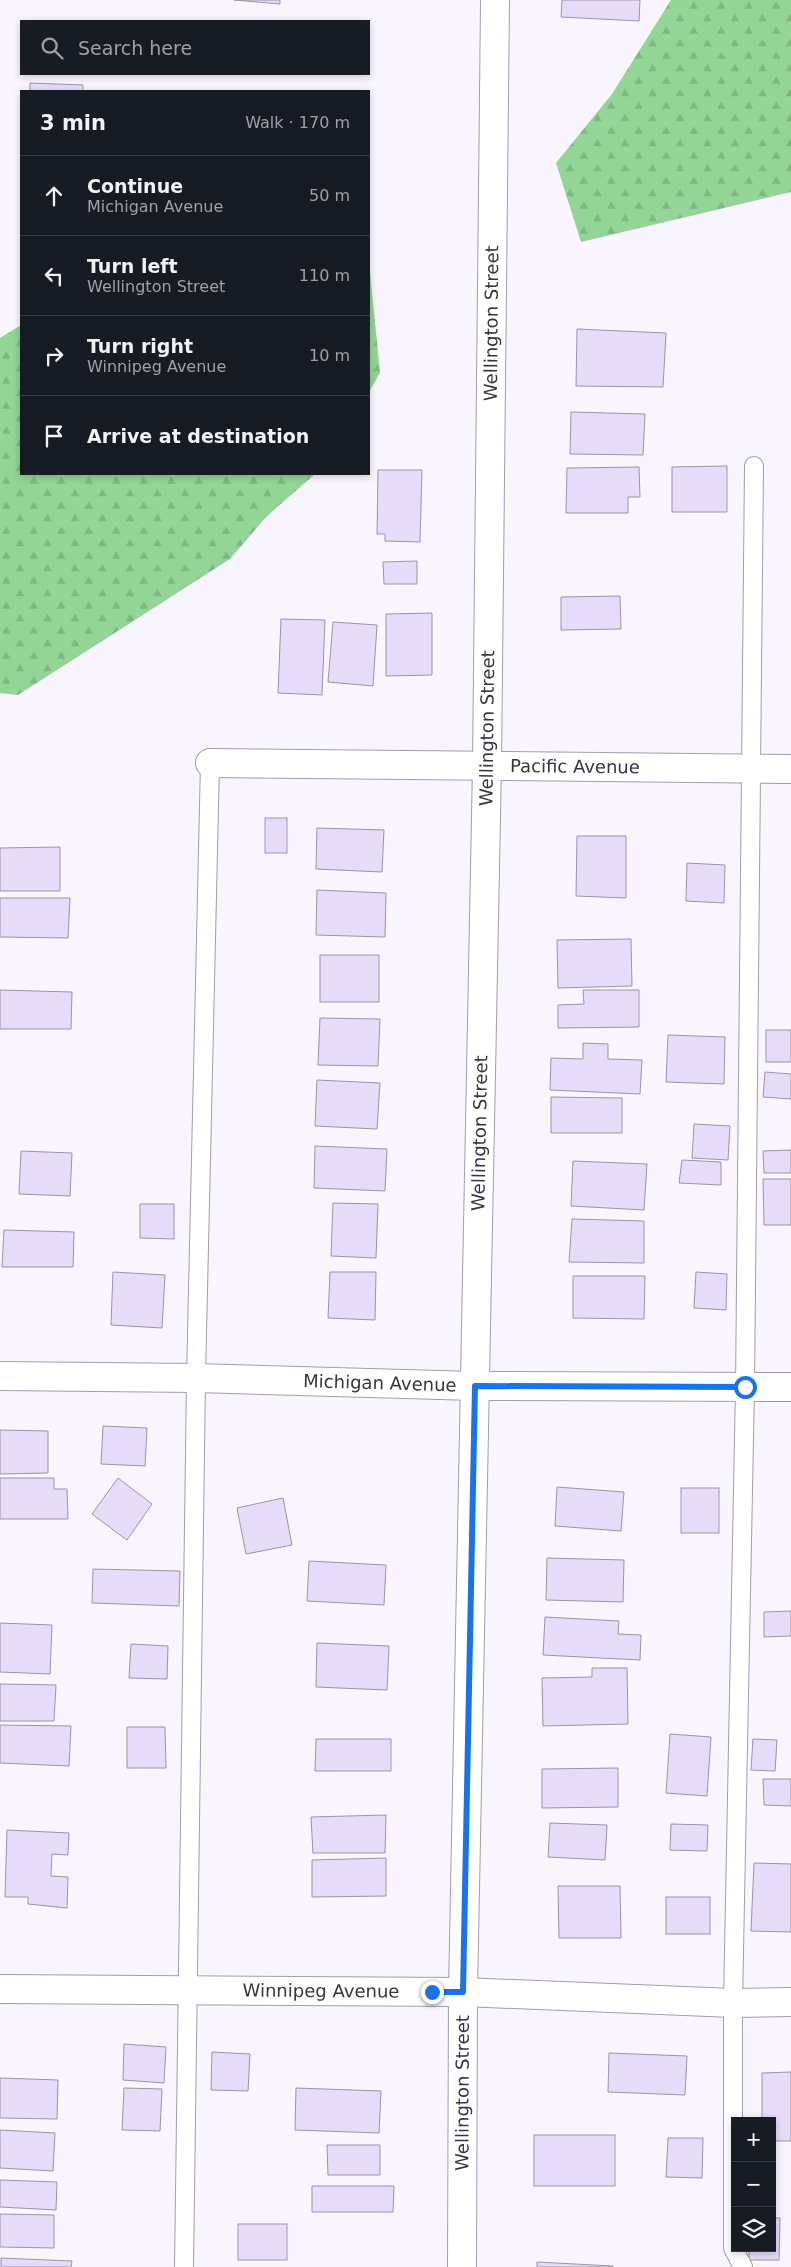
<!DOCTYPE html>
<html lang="en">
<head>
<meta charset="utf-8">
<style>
	body { margin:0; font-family:"DejaVu Sans",sans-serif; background:#20242c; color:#f1f3f6 }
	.controls { position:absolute; right:15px; bottom:15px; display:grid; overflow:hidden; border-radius:0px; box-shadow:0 2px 8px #0003 }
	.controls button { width:45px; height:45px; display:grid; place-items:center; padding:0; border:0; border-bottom:1px solid #363941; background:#171b24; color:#f1f3f6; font:25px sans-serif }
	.stop { position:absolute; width:15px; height:15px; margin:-11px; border:4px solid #1a73e8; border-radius:50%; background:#fff }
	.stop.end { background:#1a73e8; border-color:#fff; box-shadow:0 1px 5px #0008 }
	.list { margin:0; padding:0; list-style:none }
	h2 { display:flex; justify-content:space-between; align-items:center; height:65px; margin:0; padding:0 20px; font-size:21px }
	h2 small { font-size:16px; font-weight:400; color:#9ea1a6 }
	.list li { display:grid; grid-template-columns:32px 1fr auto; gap:15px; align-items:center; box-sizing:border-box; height:80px; padding:0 20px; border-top:1px solid #363941 }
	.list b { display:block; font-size:19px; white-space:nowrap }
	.list p { margin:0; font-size:16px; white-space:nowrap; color:#9ea1a6 }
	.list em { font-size:16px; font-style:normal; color:#9ea1a6 }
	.icon { flex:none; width:28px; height:28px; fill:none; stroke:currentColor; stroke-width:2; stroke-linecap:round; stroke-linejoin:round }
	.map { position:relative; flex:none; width:791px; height:2267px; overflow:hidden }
	.search { position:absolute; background:#171b24; box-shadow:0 2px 8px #0003; left:20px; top:20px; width:350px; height:55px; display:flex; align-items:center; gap:12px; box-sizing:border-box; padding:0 18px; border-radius:0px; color:#9ea1a6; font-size:19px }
	.panel { position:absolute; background:#171b24; box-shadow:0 2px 8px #0003; left:20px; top:90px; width:350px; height:385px; border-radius:0px }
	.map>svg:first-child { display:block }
	.forest { fill:url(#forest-firs) }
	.building { fill:#e7dbfa; stroke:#9b93a7 }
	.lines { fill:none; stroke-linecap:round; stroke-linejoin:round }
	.service-casing { stroke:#a49bb0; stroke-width:20 }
	.minor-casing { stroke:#a49bb0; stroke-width:30 }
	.service { stroke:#fff; stroke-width:18 }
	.minor { stroke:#fff; stroke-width:28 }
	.route { stroke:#1a73e8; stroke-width:6 }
	.labels { text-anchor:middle; stroke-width:5; stroke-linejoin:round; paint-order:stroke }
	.street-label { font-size:18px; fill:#37343c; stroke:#f9f5fe }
</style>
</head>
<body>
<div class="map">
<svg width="791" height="2267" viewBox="0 0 791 2267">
	<defs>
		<pattern id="forest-firs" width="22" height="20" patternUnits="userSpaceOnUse" patternTransform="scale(1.25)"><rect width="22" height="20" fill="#93d596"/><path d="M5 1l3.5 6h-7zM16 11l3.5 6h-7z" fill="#7fb782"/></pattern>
	</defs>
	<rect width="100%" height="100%" fill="#f9f5fe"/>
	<g class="forest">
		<polygon points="671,0 791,0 791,192 581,242 556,163 612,94"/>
		<polygon points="369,261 380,373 369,392"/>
		<polygon points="21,325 21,474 315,474 266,517 230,559 18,695 0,693 0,338"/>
	</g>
	<g class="building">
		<polygon points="234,0 280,0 280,4"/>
		<polygon points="562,0 640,0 639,21 561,17"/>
		<polygon points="30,83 83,85 83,91 30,91"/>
		<polygon points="577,329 666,333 663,387 576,386"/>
		<polygon points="571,412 645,414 643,455 570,454"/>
		<polygon points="727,466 727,512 672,512 672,467"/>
		<polygon points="639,467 640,497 628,497 628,513 566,513 567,468"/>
		<polygon points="378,470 422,470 420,542 385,541 385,534 377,534"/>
		<polygon points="417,561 417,584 384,584 383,562"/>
		<polygon points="620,596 621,629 561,630 561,597"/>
		<polygon points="432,613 432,675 386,676 386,614"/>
		<polygon points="281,619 325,620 322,695 278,693"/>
		<polygon points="333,622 377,625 373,686 328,682"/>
		<rect x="265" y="818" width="22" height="35"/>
		<polygon points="317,828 384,830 382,872 316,869"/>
		<polygon points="577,836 626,836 626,898 576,896"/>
		<polygon points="60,847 60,891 0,891 0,848"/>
		<polygon points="687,863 725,865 724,903 686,901"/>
		<polygon points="317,890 386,893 385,937 316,935"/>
		<polygon points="0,898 70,898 68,938 0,937"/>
		<polygon points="631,939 632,986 558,988 557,940"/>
		<rect x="320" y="955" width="59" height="47"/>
		<polygon points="0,990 72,992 71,1029 0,1029"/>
		<polygon points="583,990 639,990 639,1027 558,1028 558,1005 584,1004"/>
		<polygon points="320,1018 380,1019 378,1066 318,1065"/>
		<rect x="766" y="1030" width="25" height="32"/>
		<polygon points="668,1035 725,1037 724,1084 666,1082"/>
		<polygon points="583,1043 608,1044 608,1059 642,1060 640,1094 550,1090 551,1058 583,1059"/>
		<polygon points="765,1072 791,1074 791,1099 763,1097"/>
		<polygon points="317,1080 380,1083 377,1129 315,1126"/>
		<polygon points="551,1097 622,1098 622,1133 551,1133"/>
		<polygon points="694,1124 730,1126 728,1160 692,1158"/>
		<polygon points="315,1146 387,1149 385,1191 314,1188"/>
		<polygon points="791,1150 791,1173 764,1173 763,1151"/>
		<polygon points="21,1151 72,1153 70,1196 19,1194"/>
		<polygon points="682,1160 721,1162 721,1185 679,1183"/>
		<polygon points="573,1161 647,1164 644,1210 571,1206"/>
		<polygon points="763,1179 791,1179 791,1225 764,1225"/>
		<polygon points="333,1203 378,1204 376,1258 331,1256"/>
		<polygon points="140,1204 174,1204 174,1239 140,1238"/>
		<polygon points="572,1219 644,1221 644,1263 569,1262"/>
		<polygon points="4,1230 74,1232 73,1267 2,1267"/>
		<polygon points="113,1272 165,1275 162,1328 111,1325"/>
		<polygon points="330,1272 376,1272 375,1320 328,1318"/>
		<polygon points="696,1272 727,1274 726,1310 694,1308"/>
		<polygon points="573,1276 645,1276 644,1319 573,1318"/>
		<polygon points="103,1426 147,1428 145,1466 101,1464"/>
		<polygon points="0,1430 48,1431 48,1473 0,1474"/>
		<polygon points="0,1478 54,1478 54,1489 67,1489 68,1519 0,1519"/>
		<polygon points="118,1478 152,1504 127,1540 92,1514"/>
		<polygon points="557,1487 624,1492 621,1531 555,1526"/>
		<rect x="681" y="1488" width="38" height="45"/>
		<polygon points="283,1498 292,1545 246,1554 237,1508"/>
		<polygon points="547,1558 624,1560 623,1602 546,1600"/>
		<polygon points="309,1561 386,1565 384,1605 307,1601"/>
		<polygon points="93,1569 180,1571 179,1606 92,1603"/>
		<polygon points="791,1611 791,1636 764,1637 764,1612"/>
		<polygon points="545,1617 619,1621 618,1634 641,1635 640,1660 543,1655"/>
		<polygon points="0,1623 52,1625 50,1674 0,1672"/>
		<polygon points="317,1643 389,1646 387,1690 316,1687"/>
		<polygon points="131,1644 168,1646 167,1679 129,1678"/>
		<polygon points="592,1668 627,1668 628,1724 543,1726 542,1678 592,1677"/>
		<polygon points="0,1684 56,1685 54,1721 0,1721"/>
		<polygon points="0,1725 71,1726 69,1766 0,1763"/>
		<polygon points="127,1727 165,1727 166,1768 127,1768"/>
		<polygon points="670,1734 711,1737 707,1796 666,1793"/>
		<polygon points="316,1739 391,1739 391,1771 315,1771"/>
		<polygon points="753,1739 777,1740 775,1771 751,1770"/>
		<polygon points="618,1768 618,1807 542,1808 542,1769"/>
		<polygon points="763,1779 791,1779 791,1806 764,1805"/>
		<polygon points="386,1815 385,1853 313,1853 311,1817"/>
		<polygon points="550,1823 607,1825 605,1860 548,1857"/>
		<polygon points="671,1824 708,1825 707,1851 670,1850"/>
		<polygon points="7,1830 69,1833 68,1855 52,1854 51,1876 68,1877 67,1908 28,1904 28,1897 5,1897"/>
		<polygon points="386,1858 386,1896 312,1897 312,1860"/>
		<polygon points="754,1863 791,1864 791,1932 751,1931"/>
		<polygon points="558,1886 620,1886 621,1938 559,1938"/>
		<rect x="666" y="1897" width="44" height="37"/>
		<polygon points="124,2044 166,2047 164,2083 123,2080"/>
		<polygon points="212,2052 250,2054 248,2091 211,2090"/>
		<polygon points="609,2053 687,2056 685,2095 608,2092"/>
		<polygon points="791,2072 791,2141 772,2141 772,2121 762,2121 762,2073"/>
		<polygon points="0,2078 58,2080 57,2119 0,2118"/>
		<polygon points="124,2088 162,2089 160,2131 122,2130"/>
		<polygon points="296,2088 381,2091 379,2133 295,2130"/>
		<polygon points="0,2130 55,2133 53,2171 0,2168"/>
		<rect x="534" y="2135" width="81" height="51"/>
		<polygon points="668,2138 703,2138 702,2178 666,2177"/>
		<polygon points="327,2145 380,2145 380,2175 328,2175"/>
		<polygon points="0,2180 57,2182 56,2210 0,2207"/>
		<polygon points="312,2186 394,2186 393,2212 312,2212"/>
		<polygon points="0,2214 54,2215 54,2248 0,2247"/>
		<polygon points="772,2218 780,2218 779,2260 749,2260 749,2248 772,2248"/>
		<rect x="238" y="2224" width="49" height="36"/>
		<polygon points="1,2258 72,2261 71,2267 1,2267"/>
		<polygon points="537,2262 613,2266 613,2267 537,2267"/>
	</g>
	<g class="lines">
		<g class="service-casing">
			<g id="service">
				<polyline points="184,2267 196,1378 210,763"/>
				<polyline points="743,2267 733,2248 733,2003 745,1387 754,466"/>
			</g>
		</g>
		<g class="minor-casing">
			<g id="minor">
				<path id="s1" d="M210 763 791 769"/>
				<path id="s2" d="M0 1376 196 1378 475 1386 791 1387"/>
				<path id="s3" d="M0 1989 463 1992 733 2003 791 2002"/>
				<path id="s4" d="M462 2267 463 1992 487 766 495 0"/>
			</g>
		</g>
		<use href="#service" class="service"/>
		<use href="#minor" class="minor"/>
	</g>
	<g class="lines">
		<polyline class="route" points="432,1992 463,1992 475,1386 745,1387"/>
	</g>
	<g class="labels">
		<g class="street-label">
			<text dy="6" stroke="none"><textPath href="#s4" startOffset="1944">Wellington Street</textPath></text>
			<text dy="6" stroke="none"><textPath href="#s4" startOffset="1539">Wellington Street</textPath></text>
			<text dy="6" stroke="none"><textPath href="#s1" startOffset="365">Pacific Avenue</textPath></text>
			<text dy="6" stroke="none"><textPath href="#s4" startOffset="1134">Wellington Street</textPath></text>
			<text dy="6" stroke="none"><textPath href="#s2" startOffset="380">Michigan Avenue</textPath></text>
			<text dy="6" stroke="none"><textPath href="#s3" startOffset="321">Winnipeg Avenue</textPath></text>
			<text dy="6" stroke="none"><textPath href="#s4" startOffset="174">Wellington Street</textPath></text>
		</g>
	</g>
</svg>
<div class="controls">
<button>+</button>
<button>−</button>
<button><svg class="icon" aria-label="layers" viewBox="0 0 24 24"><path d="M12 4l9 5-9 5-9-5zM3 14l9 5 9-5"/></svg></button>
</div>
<div class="stop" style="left:745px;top:1387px"></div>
<div class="stop end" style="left:432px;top:1992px"></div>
<div class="search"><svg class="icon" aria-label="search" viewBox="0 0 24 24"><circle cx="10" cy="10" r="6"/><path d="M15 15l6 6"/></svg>Search here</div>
<section class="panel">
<h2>3 min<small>Walk · 170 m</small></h2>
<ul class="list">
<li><svg class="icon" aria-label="ahead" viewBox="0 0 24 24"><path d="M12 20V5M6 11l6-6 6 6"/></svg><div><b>Continue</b><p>Michigan Avenue</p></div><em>50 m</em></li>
<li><svg class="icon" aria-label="left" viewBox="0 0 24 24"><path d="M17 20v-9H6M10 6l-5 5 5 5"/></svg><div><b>Turn left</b><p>Wellington Street</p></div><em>110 m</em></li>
<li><svg class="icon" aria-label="right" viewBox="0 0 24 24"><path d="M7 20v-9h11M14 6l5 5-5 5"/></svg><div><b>Turn right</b><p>Winnipeg Avenue</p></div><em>10 m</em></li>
<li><svg class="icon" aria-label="arrive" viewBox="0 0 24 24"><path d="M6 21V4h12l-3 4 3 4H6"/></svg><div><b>Arrive at destination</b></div></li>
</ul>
</section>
</div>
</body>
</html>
